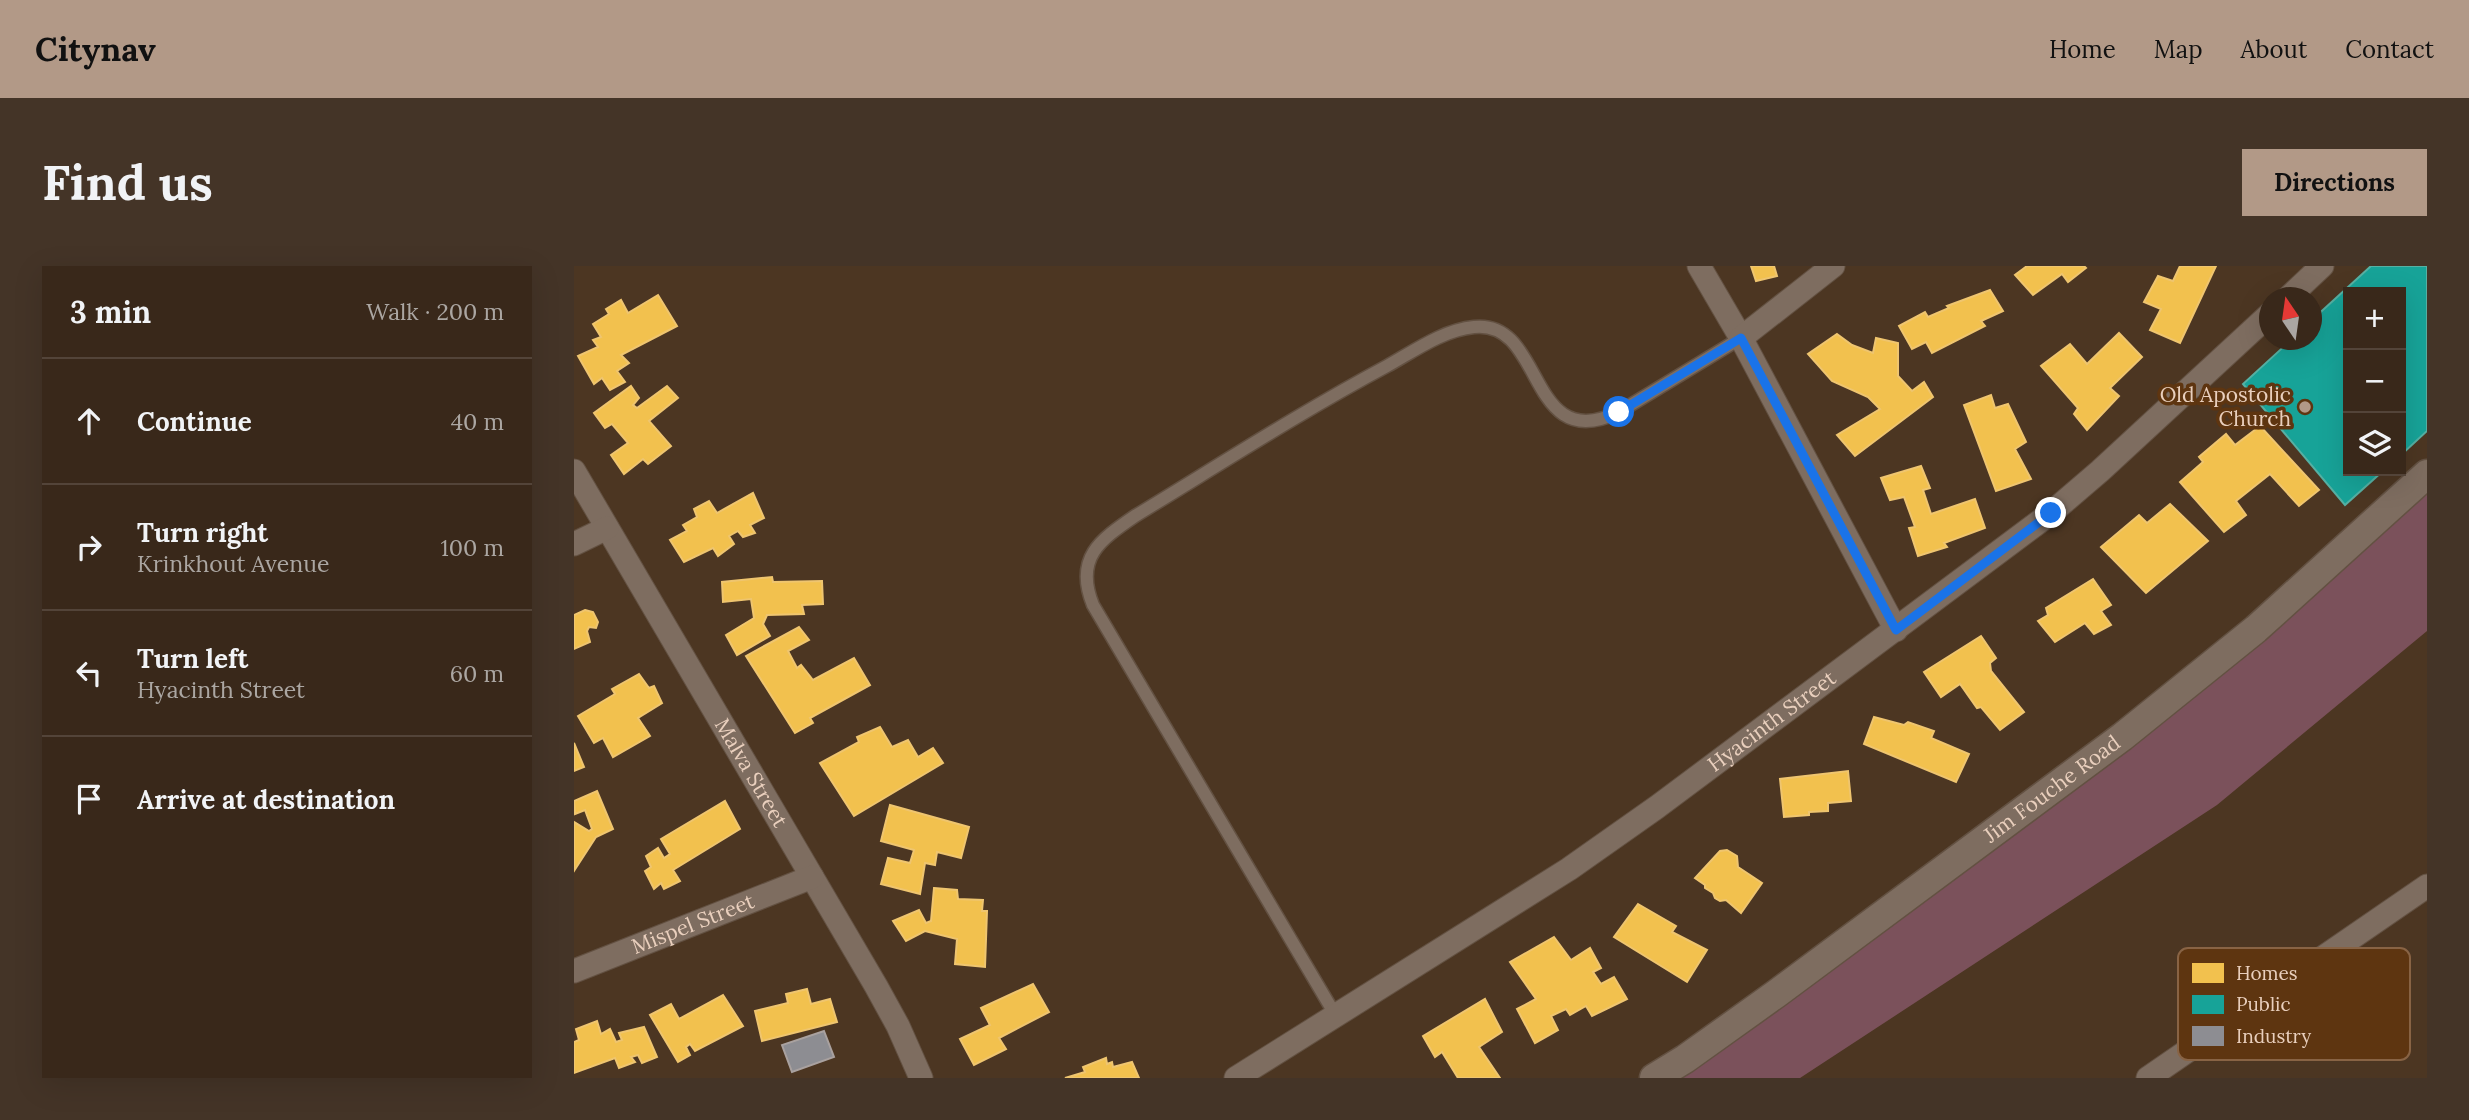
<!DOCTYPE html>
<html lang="en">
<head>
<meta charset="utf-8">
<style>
	body { margin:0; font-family:Lora,serif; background:#443427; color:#f1f3f6 }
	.controls { position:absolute; right:21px; top:21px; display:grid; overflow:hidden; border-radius:0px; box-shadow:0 7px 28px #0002 }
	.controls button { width:63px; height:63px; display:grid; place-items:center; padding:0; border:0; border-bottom:2px solid #534439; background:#39281a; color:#f1f3f6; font:35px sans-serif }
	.compass { position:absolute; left:1685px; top:21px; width:63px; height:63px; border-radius:50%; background:#39281a; box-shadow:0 7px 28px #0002; rotate:347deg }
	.stop { position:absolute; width:21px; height:21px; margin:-16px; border:5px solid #1a73e8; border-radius:50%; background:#fff }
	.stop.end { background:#1a73e8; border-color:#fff; box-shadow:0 2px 7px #0008 }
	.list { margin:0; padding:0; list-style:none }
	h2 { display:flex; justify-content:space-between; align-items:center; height:91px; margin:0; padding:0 28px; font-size:30px }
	h2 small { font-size:23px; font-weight:400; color:#aba6a2 }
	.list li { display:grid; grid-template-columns:46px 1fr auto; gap:21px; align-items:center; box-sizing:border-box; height:126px; padding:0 28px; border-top:2px solid #534439 }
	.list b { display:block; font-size:26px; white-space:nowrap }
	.list p { margin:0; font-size:23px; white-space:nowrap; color:#aba6a2 }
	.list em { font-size:23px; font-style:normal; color:#aba6a2 }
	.icon { flex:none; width:38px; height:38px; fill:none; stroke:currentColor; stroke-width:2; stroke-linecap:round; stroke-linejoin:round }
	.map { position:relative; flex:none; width:1853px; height:812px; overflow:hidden; border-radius:0px }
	header { display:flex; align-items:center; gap:42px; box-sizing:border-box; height:98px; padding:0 35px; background:#b29987; color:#111 }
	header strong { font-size:33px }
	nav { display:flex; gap:38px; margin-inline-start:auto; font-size:24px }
	.intro { display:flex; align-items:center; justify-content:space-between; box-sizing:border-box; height:168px; padding:0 42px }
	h1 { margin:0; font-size:49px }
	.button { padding:18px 32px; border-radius:0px; background:#b29987; color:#111; font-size:24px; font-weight:700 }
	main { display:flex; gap:42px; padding:0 42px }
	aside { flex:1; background:#39281a; border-radius:0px; box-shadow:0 7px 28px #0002 }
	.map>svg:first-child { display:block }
	.green { fill:#7b515b }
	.homes { fill:#f2c14e; stroke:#efc56f; stroke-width:2 }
	.public { fill:#17a398; stroke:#56b0a3; stroke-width:2 }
	.industry { fill:#8d8d92; stroke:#a9a19f; stroke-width:2 }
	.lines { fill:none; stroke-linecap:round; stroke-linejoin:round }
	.service-casing { stroke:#635142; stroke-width:15 }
	.minor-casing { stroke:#635142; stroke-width:25 }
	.tertiary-casing { stroke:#635142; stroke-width:31 }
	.service { stroke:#7e6d60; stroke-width:12 }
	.minor { stroke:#7e6d60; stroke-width:23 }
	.tertiary { stroke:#7e6d60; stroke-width:28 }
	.route { stroke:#1a73e8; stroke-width:9 }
	.poi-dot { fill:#b29987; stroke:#5e3510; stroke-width:2.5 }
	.labels { text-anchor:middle; stroke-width:7; stroke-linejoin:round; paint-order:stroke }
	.poi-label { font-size:21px; fill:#e9cfbd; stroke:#5e3510; text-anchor:end }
	.street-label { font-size:21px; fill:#e9cfbd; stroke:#5e3510 }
	.key { fill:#5e3510; stroke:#886344; stroke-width:2 }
	.key-label { font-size:19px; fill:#e9cfbd }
</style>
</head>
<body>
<header>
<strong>Citynav</strong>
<nav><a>Home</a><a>Map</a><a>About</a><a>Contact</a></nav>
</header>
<div class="intro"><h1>Find us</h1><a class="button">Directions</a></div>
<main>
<aside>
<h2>3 min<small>Walk · 200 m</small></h2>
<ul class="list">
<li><svg class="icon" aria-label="ahead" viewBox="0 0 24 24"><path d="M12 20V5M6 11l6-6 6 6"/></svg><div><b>Continue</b></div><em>40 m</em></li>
<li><svg class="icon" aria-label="right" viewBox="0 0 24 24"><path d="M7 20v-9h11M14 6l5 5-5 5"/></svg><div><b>Turn right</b><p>Krinkhout Avenue</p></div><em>100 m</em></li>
<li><svg class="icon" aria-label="left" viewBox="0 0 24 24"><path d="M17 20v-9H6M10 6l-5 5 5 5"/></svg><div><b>Turn left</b><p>Hyacinth Street</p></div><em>60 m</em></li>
<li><svg class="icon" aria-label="arrive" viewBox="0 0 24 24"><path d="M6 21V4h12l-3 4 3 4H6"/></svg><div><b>Arrive at destination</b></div></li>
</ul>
</aside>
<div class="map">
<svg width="1853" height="812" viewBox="0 0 1853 812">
	<rect width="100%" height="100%" fill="#4c3622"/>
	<polygon class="green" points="1853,212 1853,365 1643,539 1226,812 1085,812 1207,734"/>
	<g class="homes">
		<polygon points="1177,0 1200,0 1203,10 1182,15"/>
		<polygon points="1453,0 1510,0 1512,2 1494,16 1488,8 1459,29 1441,9"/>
		<polygon points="1606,0 1642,0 1606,77 1576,64 1587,43 1570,36 1584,10 1599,15"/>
		<polygon points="1416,24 1429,45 1407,55 1411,60 1358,87 1352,76 1338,83 1325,60 1351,46 1354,51 1375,42 1373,40"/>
		<polygon points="84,29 103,60 47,89 55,97 43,105 51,116 36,124 28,112 20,118 4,90 24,81 19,74 27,71 19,58 35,48 32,43 47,34 54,47"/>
		<polygon points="1545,67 1568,91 1536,122 1545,130 1513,164 1500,148 1504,142 1467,100 1496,78 1513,98"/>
		<polygon points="1263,68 1278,79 1299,87 1302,72 1324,77 1324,110 1338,125 1350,116 1359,131 1281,190 1263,169 1306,143 1294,131 1258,115 1234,88"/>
		<polygon points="57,120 65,132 59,139 63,142 93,120 104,132 75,155 97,180 74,198 69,193 50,208 37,189 54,177 38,158 31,162 20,147"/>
		<polygon points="1417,129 1421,142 1434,138 1452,176 1441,183 1457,213 1422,225 1390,139"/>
		<polygon points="1686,160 1745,224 1725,240 1696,208 1662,235 1672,249 1650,266 1606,216 1629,196 1625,191 1652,168 1661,179"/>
		<polygon points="1347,200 1356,222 1349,224 1357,248 1401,233 1411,262 1370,277 1373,281 1344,290 1335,262 1341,261 1330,231 1316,234 1307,212"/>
		<polygon points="179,227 190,252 176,259 181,267 169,271 164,265 155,270 160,278 144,290 139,282 110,296 96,274 113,265 109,259 123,251 120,243 135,235 143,247"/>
		<polygon points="1596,238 1634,275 1572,327 1527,281 1565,249 1573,257"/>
		<polygon points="198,311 199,316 248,315 249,338 228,339 230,348 193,349 189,358 196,370 163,389 152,369 180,352 177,333 149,336 148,316"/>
		<polygon points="1519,313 1537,339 1527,345 1537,359 1520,368 1511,357 1481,376 1464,355 1474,349 1472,342"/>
		<polygon points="11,344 19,346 24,356 22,362 15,361 13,365 16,376 0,383 0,349"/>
		<polygon points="225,361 235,374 214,385 223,402 227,399 239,414 280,392 296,419 236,452 239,457 221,467 172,390"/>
		<polygon points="1407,370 1422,392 1416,397 1417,405 1450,446 1426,464 1407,441 1403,442 1386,418 1367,431 1350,406"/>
		<polygon points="65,408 75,422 80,420 88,437 64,452 76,470 39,491 29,472 20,477 4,450 41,428 38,423"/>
		<polygon points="1300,451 1330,459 1334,456 1360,465 1357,472 1395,488 1382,516 1290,478"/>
		<polygon points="306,461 318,481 334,474 344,491 359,482 369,497 280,550 246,497 285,476 283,471"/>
		<polygon points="0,477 10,501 0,505"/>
		<polygon points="1274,505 1277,535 1254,537 1254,545 1235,546 1235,549 1210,551 1206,513"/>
		<polygon points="23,525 39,563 22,571 0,605 0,556 15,565 18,563 11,544 1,548 0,535"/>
		<polygon points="151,535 166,563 99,604 106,615 90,623 87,617 80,623 71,605 77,601 72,590 84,582 90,592 96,588 87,573"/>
		<polygon points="316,539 395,561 387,592 363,586 361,599 351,597 346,628 307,618 314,592 336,597 340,584 307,575"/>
		<polygon points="1153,584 1163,590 1164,601 1188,617 1167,647 1152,634 1146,635 1141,632 1139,627 1131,622 1131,619 1121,612 1146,585"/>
		<polygon points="360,622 383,624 384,633 409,634 408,645 413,645 411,701 381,698 383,673 351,665 332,675 319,655 345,644 352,657 357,655"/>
		<polygon points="1064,638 1102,660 1098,666 1133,684 1113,716 1040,671"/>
		<polygon points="980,671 997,694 1016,682 1027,702 1019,706 1027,718 1040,711 1053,733 1018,750 1012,740 996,749 992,743 977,750 984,764 961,777 943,743 962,733 936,696"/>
		<polygon points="459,718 475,746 425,772 432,783 400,799 386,773 416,759 407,742"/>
		<polygon points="233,723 237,738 256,733 263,756 188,775 181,745 214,737 212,728"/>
		<polygon points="149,729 169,760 121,785 116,778 112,781 116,789 104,796 76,749 97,738 105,753"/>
		<polygon points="911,733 928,766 905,781 926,812 884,812 868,786 861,791 849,770"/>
		<polygon points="23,755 27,768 36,763 42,776 48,774 45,767 70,761 83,791 68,797 64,789 57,791 61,796 45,802 41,792 0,807 0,776 5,774 2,763"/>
		<polygon points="532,792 533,798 538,796 539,801 558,796 565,812 491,812 511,806 509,801"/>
	</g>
	<polygon class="public" points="1797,0 1853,0 1853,165 1827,189 1827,26 1774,26 1774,205 1809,205 1771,239 1669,118 1717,74 1738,74 1738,54"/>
	<polygon class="industry" points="250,765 260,791 218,806 208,779"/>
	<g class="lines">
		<g class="service-casing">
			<path id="service" d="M762 750 519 339C500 292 526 274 561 250 645 199 727 146 813 100 840 85 869 64 900 61 972 53 952 191 1045 146L1167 72"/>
		</g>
		<g class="minor-casing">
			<g id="minor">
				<polyline points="1125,0 1167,72 1322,364"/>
				<polyline points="1714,32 1748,0"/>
				<polyline points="1167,72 1259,0"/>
				<path id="s1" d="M0 205 302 720 324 760 347 812"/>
				<polyline points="0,278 33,262"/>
				<path id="s2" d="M0 705 238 611"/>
				<path id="s3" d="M662 812 995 603 1083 541 1477 247 1526 205 1696 48"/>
				<polyline points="1574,812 1853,620"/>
			</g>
		</g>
		<g class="tertiary-casing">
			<g id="tertiary">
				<path id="s4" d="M1080 812 1111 793 1202 728 1548 471 1682 363 1853 208"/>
			</g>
		</g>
		<use href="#service" class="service"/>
		<use href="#minor" class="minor"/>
		<use href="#tertiary" class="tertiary"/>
	</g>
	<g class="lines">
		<polyline class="route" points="1045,146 1167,72 1322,364 1477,247"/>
	</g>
	<circle class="poi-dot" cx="1731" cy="141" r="7"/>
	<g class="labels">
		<g class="poi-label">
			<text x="1717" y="136">Old Apostolic<tspan x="1717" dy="24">Church</tspan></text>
		</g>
		<g class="street-label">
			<text dy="7" stroke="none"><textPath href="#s3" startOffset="644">Hyacinth Street</textPath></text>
			<text dy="7" stroke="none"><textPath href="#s1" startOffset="350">Malva Street</textPath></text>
			<text dy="7" stroke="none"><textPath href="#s4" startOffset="492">Jim Fouche Road</textPath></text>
			<text dy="7" stroke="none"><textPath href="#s2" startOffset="128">Mispel Street</textPath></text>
		</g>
	</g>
	<rect x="1604" y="682" width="232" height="112" rx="10" class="key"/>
	<rect x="1618" y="697" width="32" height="20" fill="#f2c14e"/>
	<rect x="1618" y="729" width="32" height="19" fill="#17a398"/>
	<rect x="1618" y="760" width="32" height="20" fill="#8d8d92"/>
	<g class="key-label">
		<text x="1662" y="714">Homes</text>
		<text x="1662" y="745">Public</text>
		<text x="1662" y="777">Industry</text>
	</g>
</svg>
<div class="controls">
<button>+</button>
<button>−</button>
<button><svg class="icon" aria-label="layers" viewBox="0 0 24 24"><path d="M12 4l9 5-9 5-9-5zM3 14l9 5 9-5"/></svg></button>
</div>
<svg class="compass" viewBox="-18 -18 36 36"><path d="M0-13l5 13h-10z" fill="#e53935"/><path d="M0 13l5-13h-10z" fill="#aba6a2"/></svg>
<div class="stop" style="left:1045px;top:146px"></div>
<div class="stop end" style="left:1477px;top:247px"></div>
</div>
</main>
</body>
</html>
